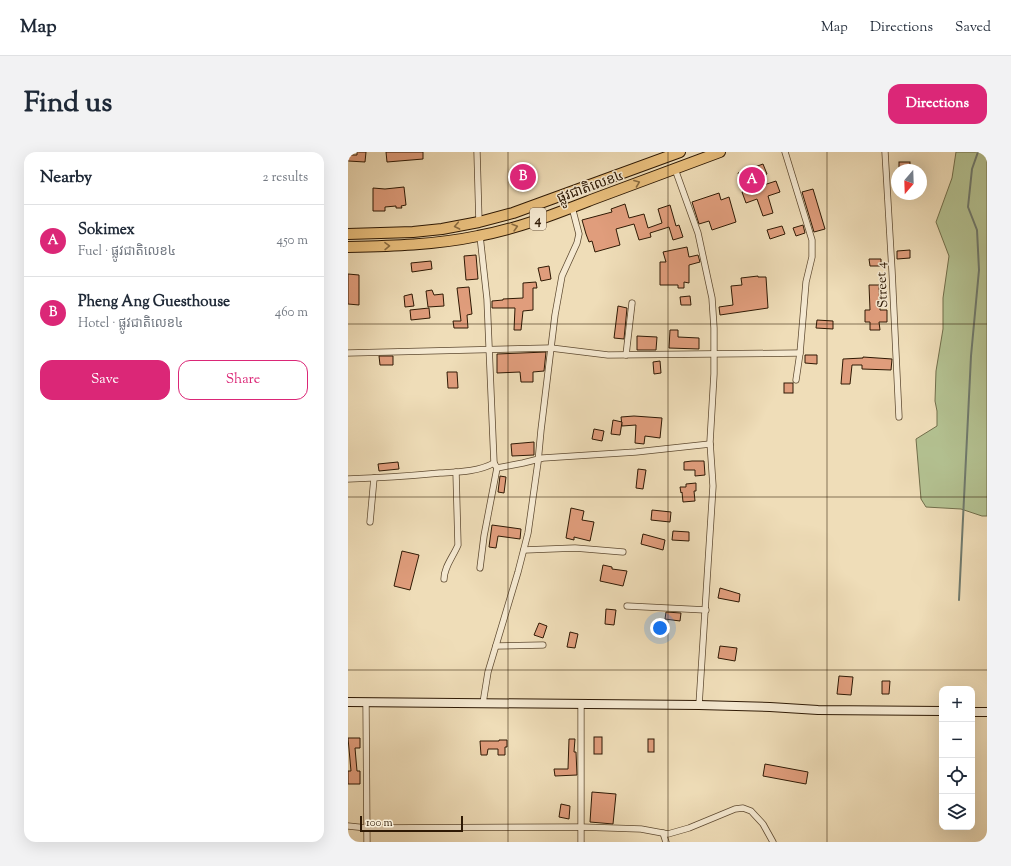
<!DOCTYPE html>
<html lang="en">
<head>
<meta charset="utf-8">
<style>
	body { margin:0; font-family:"Sorts Mill Goudy","Noto Sans Khmer",serif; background:#f2f2f3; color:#1f2937 }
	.controls { position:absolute; right:12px; bottom:12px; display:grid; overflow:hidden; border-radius:8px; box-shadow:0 4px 16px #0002 }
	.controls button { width:36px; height:36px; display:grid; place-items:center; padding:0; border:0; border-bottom:1px solid #e0e1e3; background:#fff; color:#1f2937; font:20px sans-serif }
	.compass { position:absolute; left:543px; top:12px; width:36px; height:36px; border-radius:50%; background:#fff; box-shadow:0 4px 16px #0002; rotate:199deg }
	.scale { position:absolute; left:12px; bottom:10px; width:103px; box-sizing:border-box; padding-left:4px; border:2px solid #2e1904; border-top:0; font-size:11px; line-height:14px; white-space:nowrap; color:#2e1904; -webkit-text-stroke:3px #f5e9d1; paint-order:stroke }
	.you { position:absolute; left:312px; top:476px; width:14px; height:14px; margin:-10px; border:3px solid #fff; border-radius:50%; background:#1a73e8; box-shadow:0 0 0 6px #1a73e833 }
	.badge { display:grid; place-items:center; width:26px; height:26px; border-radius:50%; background:#db2777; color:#fff; font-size:13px; font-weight:700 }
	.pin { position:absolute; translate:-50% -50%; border:2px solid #fff; box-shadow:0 1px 4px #0006 }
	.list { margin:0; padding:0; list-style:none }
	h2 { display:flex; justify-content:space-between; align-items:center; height:52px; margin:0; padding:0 16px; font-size:17px }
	h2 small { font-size:13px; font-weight:400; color:#747a83 }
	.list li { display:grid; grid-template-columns:26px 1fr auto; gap:12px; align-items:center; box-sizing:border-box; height:72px; padding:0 16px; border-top:1px solid #e0e1e3 }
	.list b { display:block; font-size:15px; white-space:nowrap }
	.list p { margin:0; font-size:13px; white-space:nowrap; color:#747a83 }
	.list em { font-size:13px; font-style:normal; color:#747a83 }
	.actions { display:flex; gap:8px; padding:12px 16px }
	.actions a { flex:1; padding:9px 0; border:1px solid #db2777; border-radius:12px; text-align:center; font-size:14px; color:#db2777 }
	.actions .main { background:#db2777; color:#fff }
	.icon { flex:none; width:22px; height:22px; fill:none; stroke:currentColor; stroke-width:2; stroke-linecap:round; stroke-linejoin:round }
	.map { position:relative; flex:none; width:639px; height:690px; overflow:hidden; border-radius:12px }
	header { display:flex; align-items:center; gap:24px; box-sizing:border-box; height:56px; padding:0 20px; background:#fff; border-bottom:1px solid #e0e1e3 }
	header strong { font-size:19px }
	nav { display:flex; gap:22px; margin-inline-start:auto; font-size:14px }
	.intro { display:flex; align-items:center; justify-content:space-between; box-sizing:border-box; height:96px; padding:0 24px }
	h1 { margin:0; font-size:28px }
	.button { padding:10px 18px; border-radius:12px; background:#db2777; color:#fff; font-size:14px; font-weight:700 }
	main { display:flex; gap:24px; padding:0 24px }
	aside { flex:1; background:#fff; border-radius:12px; box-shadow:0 4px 16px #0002 }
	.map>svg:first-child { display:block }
	.green { fill:#b4c292; stroke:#716e4b }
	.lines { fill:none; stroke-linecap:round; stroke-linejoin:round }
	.stream { stroke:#6f7a6e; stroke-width:2 }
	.building { fill:#e09d7c; stroke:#2e1904 }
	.street-casing { stroke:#5e4a31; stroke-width:7 }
	.secondary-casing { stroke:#2e1904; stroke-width:10 }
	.highway-casing { stroke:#2e1904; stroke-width:12 }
	.street { stroke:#f5e9d1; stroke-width:5.5 }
	.secondary { stroke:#f5e9d1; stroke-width:8 }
	.highway { stroke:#e8be7c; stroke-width:10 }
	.oneway { stroke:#8b6c40 }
	.grid { fill:none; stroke:#2e1904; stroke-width:1; stroke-opacity:0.55 }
	.labels { text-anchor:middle; stroke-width:3; stroke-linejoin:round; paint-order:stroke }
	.shield { fill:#f5e9d1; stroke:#6a5742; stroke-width:1 }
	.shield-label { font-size:13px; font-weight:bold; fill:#2e1904 }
	.street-label { font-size:14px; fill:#2e1904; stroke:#f5e9d1 }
</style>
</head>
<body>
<header>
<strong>Map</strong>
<nav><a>Map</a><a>Directions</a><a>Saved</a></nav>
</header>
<div class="intro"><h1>Find us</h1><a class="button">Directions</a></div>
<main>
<aside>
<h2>Nearby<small>2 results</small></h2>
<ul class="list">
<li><span class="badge">A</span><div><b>Sokimex</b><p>Fuel · ផ្លូវជាតិលេខ៤</p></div><em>450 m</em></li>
<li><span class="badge">B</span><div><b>Pheng Ang Guesthouse</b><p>Hotel · ផ្លូវជាតិលេខ៤</p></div><em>460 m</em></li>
</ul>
<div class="actions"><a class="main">Save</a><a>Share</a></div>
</aside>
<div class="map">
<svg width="639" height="690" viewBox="0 0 639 690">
	<rect width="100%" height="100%" fill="#efddb8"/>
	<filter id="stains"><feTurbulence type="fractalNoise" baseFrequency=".005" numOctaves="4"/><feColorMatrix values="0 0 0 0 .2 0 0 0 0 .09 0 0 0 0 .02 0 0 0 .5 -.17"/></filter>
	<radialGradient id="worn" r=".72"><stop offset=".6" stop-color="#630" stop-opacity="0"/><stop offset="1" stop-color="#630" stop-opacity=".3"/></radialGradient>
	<polygon class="green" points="608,0 639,0 639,364 634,364 613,357 578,355 573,347 568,287 589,274 589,259 587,249 588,219 595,177 595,146 601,104 588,70 604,26"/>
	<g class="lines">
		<polyline class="stream" points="611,448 623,204 631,118 629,78 620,55 624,17 630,0"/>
	</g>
	<g class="building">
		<polygon points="9,0 18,0 17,10 0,9 0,3 9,3"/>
		<polygon points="38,0 75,0 75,7 39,10"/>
		<rect x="551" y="10" width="11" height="8"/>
		<polygon points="415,12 419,22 393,30 390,21"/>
		<polygon points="428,29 432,40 420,44 425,61 415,64 409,47 398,51 394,40"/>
		<polygon points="56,35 58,53 53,54 54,56 48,56 48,54 37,55 37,59 25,59 25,36 37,37"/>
		<polygon points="465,37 477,77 466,80 454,40"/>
		<polygon points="371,41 373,48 381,45 388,70 364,78 361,69 351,72 344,50"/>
		<polygon points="277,52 281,66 296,62 300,76 314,71 310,57 322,53 328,74 331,73 335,85 325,88 321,75 302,81 303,85 291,88 286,72 268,77 272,93 247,100 244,89 241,90 238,82 234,68 264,60 263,57"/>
		<polygon points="455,73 457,81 448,84 445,76"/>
		<polygon points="434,74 437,82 422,87 419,78"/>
		<polygon points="339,95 341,105 350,103 352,110 341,113 341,131 336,130 336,136 330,136 330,133 312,133 312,110 318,110 315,100"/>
		<polygon points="562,98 562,106 549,107 549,99"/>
		<polygon points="128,103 130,127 118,128 116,104"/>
		<polygon points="521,107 533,107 533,114 522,114"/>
		<polygon points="83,109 84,117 64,120 63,111"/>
		<polygon points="201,114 203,127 193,129 190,116"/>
		<polygon points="0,122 11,123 11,153 0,152"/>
		<polygon points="410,124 410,125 418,125 420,156 372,163 371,155 385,153 383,134 394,133 393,126"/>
		<polygon points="188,130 189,136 185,136 185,158 175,159 173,178 166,178 167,156 144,156 144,149 155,148 155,147 175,146 175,131"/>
		<polygon points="521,133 531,133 532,158 539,158 539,170 531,170 532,178 522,178 522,170 517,170 517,158 522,158"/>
		<polygon points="121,135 124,162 119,163 120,176 106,176 105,169 113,169 109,136"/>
		<polygon points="84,138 86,143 95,142 96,154 80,155 78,139"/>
		<polygon points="64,142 66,154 57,155 56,144"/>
		<polygon points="342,144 343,153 333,153 332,145"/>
		<polygon points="270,154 279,156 276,187 266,186"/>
		<polygon points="81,156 82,166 63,168 62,158"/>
		<polygon points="469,168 485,169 485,177 468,176"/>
		<polygon points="322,178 330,178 330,185 351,186 351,197 321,196"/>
		<polygon points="289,184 309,185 308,198 289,198"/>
		<polygon points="198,200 196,219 185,220 185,230 173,230 172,220 149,221 149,202"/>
		<polygon points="457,203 469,203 469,212 457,211"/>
		<polygon points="31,204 45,204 45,213 32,213"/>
		<polygon points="515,205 544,207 543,218 514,217 514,213 504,213 502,232 493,232 495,207 515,206"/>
		<polygon points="312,209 313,221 306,222 305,210"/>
		<polygon points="99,220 109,220 110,236 100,236"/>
		<rect x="436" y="231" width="9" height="10"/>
		<polygon points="286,264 314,266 312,286 297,284 296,292 287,291 288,273 274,274 273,265"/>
		<polygon points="265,268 274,270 272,283 263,282"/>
		<polygon points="246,277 256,279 254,289 244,287"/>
		<polygon points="186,290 186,303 164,304 163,292"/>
		<polygon points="344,309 356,309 357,323 347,324 347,318 336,318 336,310"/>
		<polygon points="50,310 51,317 31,319 30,312"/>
		<polygon points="290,317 298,318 295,337 288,336"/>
		<polygon points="152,324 158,325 156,341 150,340"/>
		<polygon points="348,331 348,339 346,339 347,349 335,350 334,340 333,341 332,335 338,335 338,332"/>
		<polygon points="223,356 236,359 234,368 246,370 242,389 226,385 226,388 218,386"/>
		<polygon points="304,358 323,360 322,370 303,368"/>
		<polygon points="144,373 173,377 172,387 150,384 148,396 141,395"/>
		<polygon points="325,379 341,380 341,389 324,388"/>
		<polygon points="295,382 317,388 315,398 293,392"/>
		<polygon points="54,399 71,403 62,438 46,434"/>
		<polygon points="255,413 264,415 264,417 279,419 275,434 252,429"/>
		<polygon points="372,436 392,442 391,450 370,446"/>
		<polygon points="258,457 268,458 266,473 257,472"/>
		<polygon points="318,460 333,461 332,469 317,467"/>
		<polygon points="191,471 199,474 195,486 186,483"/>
		<polygon points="222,480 230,482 227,496 219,495"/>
		<polygon points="372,494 389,496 387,509 370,506"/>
		<polygon points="491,524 505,525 503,543 489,542"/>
		<polygon points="534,529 542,529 541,542 534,542"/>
		<rect x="246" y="585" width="8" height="17"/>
		<polygon points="0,586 12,586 12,596 7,596 9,619 12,619 12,632 0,632 0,619 3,619"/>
		<polygon points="221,587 227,587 226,600 228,600 229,623 207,624 206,617 220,617"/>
		<rect x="300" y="587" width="6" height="13"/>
		<polygon points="151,588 159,588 159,595 157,595 157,603 150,603 150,597 140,597 139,603 133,603 132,589 151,589"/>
		<polygon points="417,612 460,620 458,632 415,624"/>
		<polygon points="244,640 268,642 265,672 242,670"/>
		<polygon points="213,652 222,654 221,667 211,665"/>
	</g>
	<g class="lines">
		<g class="street-casing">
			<g id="street">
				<polyline points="129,0 131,70"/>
				<polyline points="437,0 464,88 464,105 458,130 452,201 448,228"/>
				<polyline points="537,0 544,119 551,265"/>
				<polyline points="327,17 350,81 364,146 366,176 366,222 362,290 365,334 351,553"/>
				<polyline points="132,84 139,147 146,311"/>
				<polyline points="0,201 203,196 260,203 452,201"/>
				<polyline points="278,203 284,151"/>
				<path d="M0 327C31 326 61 324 92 321 109 320 130 320 146 311L149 316 175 311 195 306 288 300 362 292"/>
				<polyline points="22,370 26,326"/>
				<polyline points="176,398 227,396 275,400"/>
				<polyline points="132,416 136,384 149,316"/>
				<path d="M96 427C96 415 105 405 110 393L108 320"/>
				<polyline points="279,454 358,458"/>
				<polyline points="148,494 195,493"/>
				<polyline points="18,551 19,690"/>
				<polyline points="135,551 140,520 170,420 180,381 190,310 193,278 207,163 214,124 229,91 231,82 224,55"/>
				<polyline points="0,674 19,676 233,675 293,677 320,682 341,676 387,657 395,656 403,659 415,672 425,690"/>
				<polyline points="315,681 318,690"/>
				<polyline points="233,690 233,553"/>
			</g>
		</g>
		<g class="secondary-casing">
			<g id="secondary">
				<polyline points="0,550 351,553 422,555 470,558 594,559"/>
				<polyline points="624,560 639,560"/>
			</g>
		</g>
		<g class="highway-casing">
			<g id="highway">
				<polyline points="0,82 65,80 94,77 131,70 165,61 332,0"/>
				<path d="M0 95C44 94 87 93 130 84 169 77 207 62 243 48 286 32 329 16 372 0"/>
			</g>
		</g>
		<use href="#street" class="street"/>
		<use href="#secondary" class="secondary"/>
		<use href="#highway" class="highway"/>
	</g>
	<defs><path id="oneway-chevron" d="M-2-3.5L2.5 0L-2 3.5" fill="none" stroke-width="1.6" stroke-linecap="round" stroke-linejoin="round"/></defs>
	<g class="oneway">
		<use href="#oneway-chevron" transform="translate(289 31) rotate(-21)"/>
		<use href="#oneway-chevron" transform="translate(109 74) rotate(169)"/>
		<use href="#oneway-chevron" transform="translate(167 75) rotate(-16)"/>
		<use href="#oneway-chevron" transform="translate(39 94) rotate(-1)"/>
	</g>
	<path class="grid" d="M160 0V690M320 0V690M479 0V690M0 172H639M0 345H639M0 518H639"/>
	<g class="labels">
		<rect class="shield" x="182" y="56" width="16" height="22" rx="3"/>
		<g class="shield-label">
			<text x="190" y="72">4</text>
		</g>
		<g class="street-label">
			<text transform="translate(242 34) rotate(-20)" y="5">ផ្លូវជាតិលេខ៤</text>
			<text transform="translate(533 133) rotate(-93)" y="5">S̄treet 4</text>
		</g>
	</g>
	<rect width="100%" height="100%" filter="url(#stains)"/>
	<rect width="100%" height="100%" fill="url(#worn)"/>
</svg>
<div class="controls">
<button>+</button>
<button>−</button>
<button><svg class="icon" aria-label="locate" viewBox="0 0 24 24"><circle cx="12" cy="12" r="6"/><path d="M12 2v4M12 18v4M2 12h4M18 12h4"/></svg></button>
<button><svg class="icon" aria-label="layers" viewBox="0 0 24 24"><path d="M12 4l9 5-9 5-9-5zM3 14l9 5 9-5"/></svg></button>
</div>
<svg class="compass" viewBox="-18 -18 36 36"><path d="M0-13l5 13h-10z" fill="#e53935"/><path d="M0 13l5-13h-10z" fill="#747a83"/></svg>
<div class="scale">100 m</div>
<div class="you"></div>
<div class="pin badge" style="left:404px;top:28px">A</div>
<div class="pin badge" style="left:175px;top:25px">B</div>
</div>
</main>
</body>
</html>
